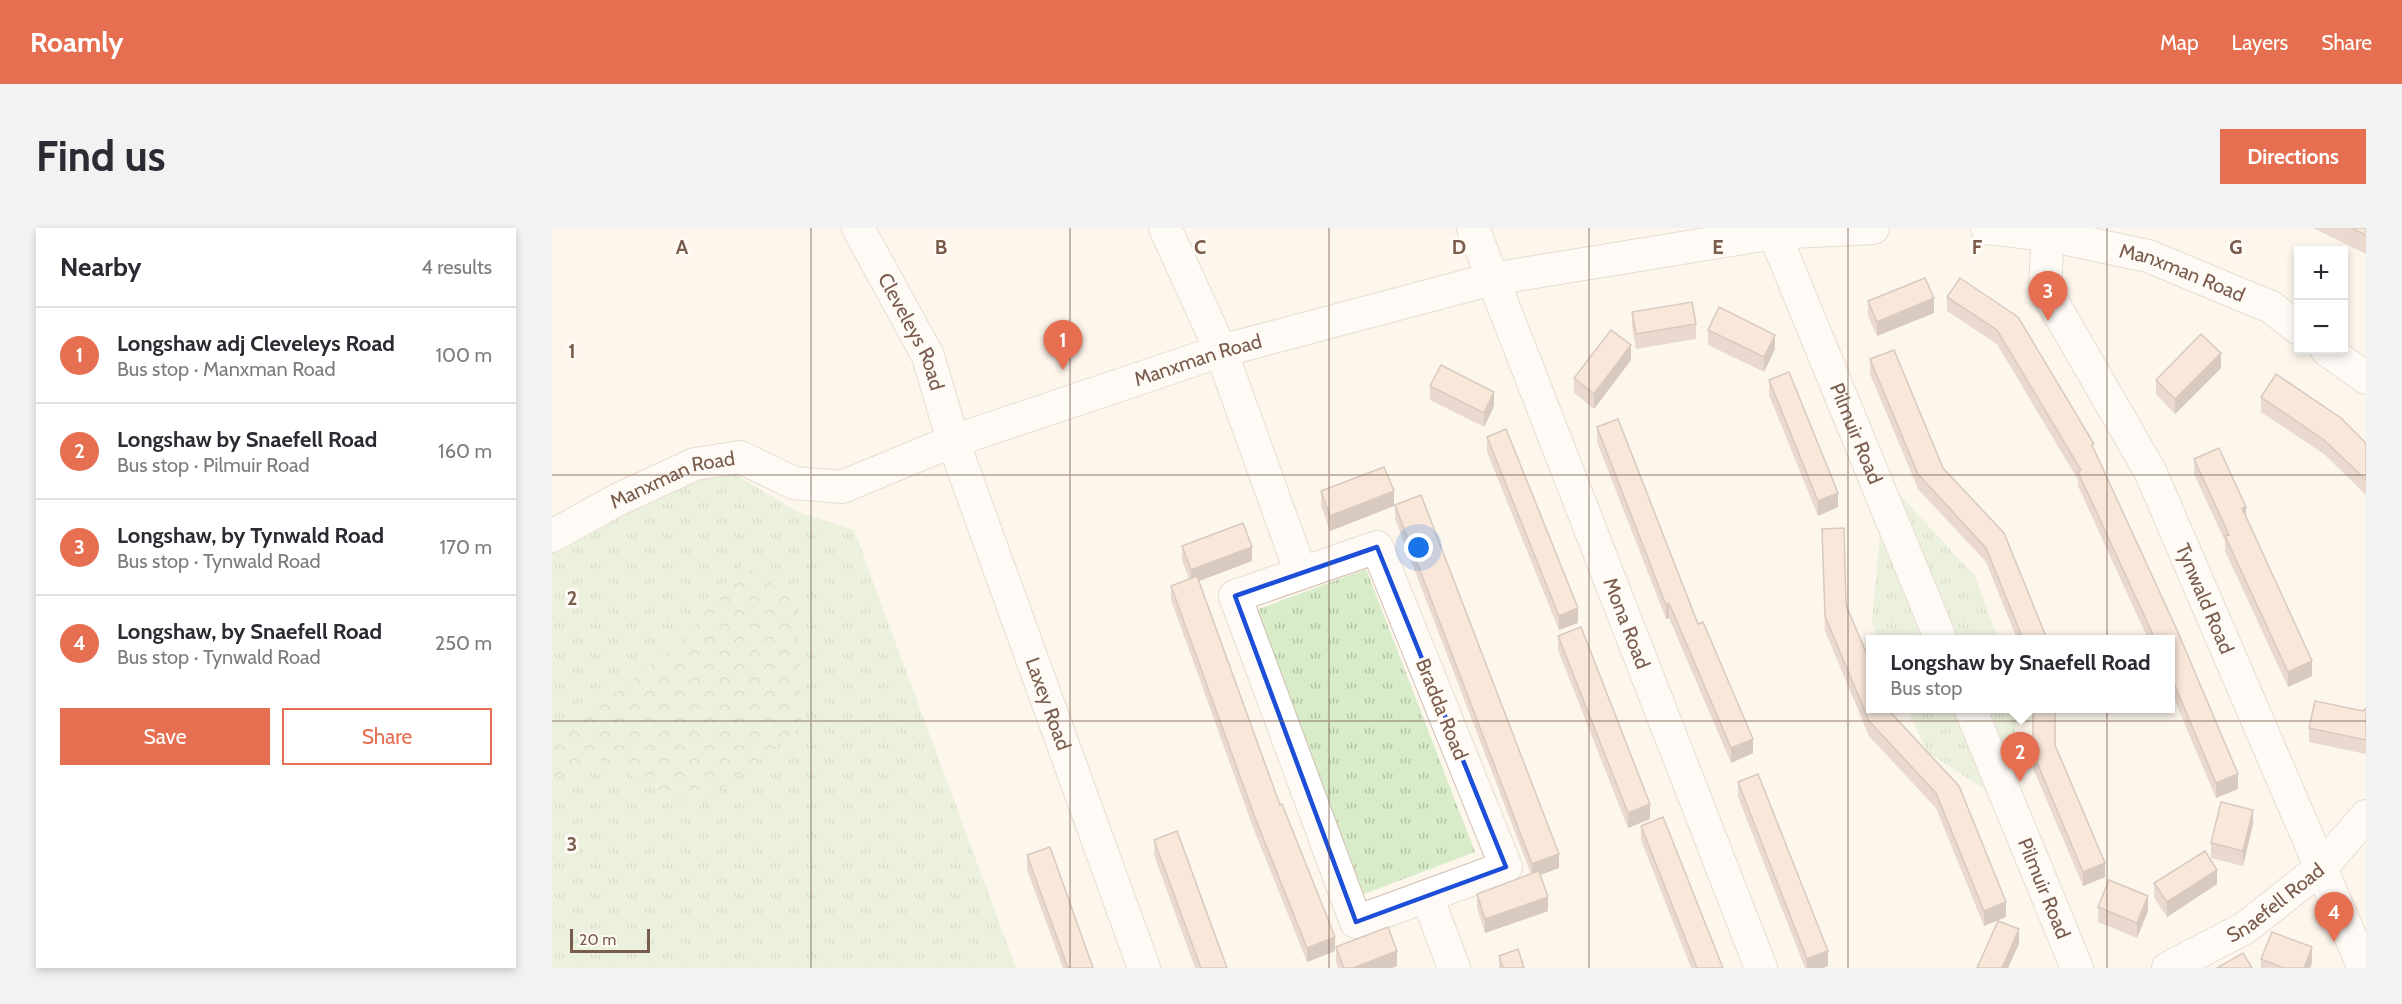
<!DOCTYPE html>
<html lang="en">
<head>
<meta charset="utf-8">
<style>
	body { margin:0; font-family:Cabin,sans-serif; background:#f2f2f3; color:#2b2b33 }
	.controls { position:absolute; right:18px; top:18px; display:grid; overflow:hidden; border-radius:0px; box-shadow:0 3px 9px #0003 }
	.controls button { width:54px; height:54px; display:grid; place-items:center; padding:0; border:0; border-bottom:2px solid #e1e1e2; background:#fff; color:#2b2b33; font:30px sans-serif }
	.scale { position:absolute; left:18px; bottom:15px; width:80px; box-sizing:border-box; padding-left:6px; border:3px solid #7a5c4d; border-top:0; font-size:16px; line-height:21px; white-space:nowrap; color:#7a5c4d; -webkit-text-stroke:4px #fffaf3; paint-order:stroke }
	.you { position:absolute; left:867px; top:320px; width:21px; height:21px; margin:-15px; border:4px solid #fff; border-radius:50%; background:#1a73e8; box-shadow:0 0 0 9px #1a73e833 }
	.badge { display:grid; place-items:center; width:39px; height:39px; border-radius:50%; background:#e76f51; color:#fff; font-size:20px; font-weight:700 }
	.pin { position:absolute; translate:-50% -50px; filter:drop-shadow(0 2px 3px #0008) }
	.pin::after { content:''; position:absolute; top:32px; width:21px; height:18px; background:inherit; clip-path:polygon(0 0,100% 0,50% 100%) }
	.popup { position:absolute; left:1314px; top:407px; width:309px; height:78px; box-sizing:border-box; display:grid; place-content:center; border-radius:0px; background:#fff; filter:drop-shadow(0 2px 4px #0005); font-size:20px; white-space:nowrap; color:#7c7c81 }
	.popup b { font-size:22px; color:#2b2b33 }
	.popup::after { content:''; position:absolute; left:50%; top:100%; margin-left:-12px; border:12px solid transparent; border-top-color:#fff }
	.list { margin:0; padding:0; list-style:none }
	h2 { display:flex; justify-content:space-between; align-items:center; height:78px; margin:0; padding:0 24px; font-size:26px }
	h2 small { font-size:20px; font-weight:400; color:#7c7c81 }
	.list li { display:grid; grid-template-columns:39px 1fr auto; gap:18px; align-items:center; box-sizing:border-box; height:96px; padding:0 24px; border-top:2px solid #e1e1e2 }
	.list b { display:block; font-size:22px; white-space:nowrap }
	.list p { margin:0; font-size:20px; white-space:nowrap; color:#7c7c81 }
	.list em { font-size:20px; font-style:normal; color:#7c7c81 }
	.actions { display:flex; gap:12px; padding:18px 24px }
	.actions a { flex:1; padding:14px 0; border:2px solid #e76f51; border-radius:0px; text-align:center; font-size:21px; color:#e76f51 }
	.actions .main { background:#e76f51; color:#fff }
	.map { position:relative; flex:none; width:1814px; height:740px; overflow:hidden; border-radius:0px }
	header { display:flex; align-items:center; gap:36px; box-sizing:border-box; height:84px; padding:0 30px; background:#e76f51; color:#fff }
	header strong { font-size:28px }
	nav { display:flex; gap:33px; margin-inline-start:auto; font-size:21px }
	.intro { display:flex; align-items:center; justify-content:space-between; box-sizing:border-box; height:144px; padding:0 36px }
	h1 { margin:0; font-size:42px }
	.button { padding:15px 27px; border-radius:0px; background:#e76f51; color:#fff; font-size:21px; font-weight:700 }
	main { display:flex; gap:36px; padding:0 36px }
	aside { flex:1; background:#fff; border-radius:0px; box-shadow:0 3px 9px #0003 }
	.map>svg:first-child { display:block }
	.grass { fill:url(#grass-tufts) }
	.forest { fill:url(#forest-crowns) }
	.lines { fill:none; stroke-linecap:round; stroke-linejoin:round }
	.minor-casing { stroke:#d1beb0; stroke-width:34 }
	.minor { stroke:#fff; stroke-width:32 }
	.wall { fill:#d1b7a8 }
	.shaded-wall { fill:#aa9588 }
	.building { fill:#f3d5c3; stroke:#aa9588; stroke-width:1.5 }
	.marked { fill:none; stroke:#1d4ed8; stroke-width:4.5; stroke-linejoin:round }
	.grid { fill:none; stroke:#7a5c4d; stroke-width:1.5; stroke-opacity:0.55 }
	.labels { text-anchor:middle; stroke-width:6; stroke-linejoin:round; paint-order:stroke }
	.street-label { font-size:20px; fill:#7a5c4d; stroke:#fffaf3 }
	.grid-label { font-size:20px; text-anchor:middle; font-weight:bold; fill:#7a5c4d; stroke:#fffaf3; stroke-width:6; stroke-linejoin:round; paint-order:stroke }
</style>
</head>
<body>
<header>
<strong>Roamly</strong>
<nav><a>Map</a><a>Layers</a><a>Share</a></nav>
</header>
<div class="intro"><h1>Find us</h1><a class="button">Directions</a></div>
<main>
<aside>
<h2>Nearby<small>4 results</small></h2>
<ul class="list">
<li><span class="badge">1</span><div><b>Longshaw adj Cleveleys Road</b><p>Bus stop · Manxman Road</p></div><em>100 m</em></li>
<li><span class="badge">2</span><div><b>Longshaw by Snaefell Road</b><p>Bus stop · Pilmuir Road</p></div><em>160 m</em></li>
<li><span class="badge">3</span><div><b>Longshaw, by Tynwald Road</b><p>Bus stop · Tynwald Road</p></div><em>170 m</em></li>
<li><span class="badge">4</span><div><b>Longshaw, by Snaefell Road</b><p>Bus stop · Tynwald Road</p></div><em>250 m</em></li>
</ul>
<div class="actions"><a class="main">Save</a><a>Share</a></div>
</aside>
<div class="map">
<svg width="1814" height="740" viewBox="0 0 1814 740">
	<defs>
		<pattern id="grass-tufts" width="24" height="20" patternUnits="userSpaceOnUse" patternTransform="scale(1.5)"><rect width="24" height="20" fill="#d8ecc9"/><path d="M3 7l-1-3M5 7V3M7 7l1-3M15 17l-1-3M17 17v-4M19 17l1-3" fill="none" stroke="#b4c2a5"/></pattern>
		<pattern id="forest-crowns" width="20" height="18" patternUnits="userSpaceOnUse" patternTransform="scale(1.5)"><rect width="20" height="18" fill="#d8ecc9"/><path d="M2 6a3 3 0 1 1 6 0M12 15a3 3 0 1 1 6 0" fill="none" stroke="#b4c2a5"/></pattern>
	</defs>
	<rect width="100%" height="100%" fill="#fdf6ec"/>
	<g class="grass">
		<polygon points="184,247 246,284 302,302 464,740 0,740 0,322 141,251"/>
		<polygon points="1333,251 1423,348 1446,411 1327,411 1320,394"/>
		<polygon points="814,341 923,624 812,666 704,382"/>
		<polygon points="1356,481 1465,481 1457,577 1375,524"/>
	</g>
	<polygon class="forest" points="191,335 245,375 250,498 145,580 39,528 0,553 0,518 135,407"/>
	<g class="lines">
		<g class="minor-casing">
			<g id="minor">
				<path id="s1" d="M306 0 376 128 401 213 592 740"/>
				<polyline points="613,0 669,123 749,345"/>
				<path id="s2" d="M921 0 1209 740"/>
				<path id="s3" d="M1220 0 1389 412"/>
				<path id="s4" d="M1435 0 1496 7 1596 28 1719 79 1746 100"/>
				<path id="s5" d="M1496 0 1493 61 1598 243 1812 740"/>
				<polyline points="1775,122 1814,150"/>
				<path id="s6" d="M0 308 65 272 143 236 188 229 242 255 290 259 401 213 669 123 940 51 1222 5 1321 0"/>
				<polygon points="825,319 954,639 804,694 683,368"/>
				<path id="s7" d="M1418 480 1525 740"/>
				<polyline points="875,668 902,740"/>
				<path id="s8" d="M1616 740 1693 700 1770 639 1814 588"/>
			</g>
		</g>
		<use href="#minor" class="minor"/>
	</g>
	<g class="wall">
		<polygon points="1761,0 1814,0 1814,26"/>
		<polygon points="1408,50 1542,222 1686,561 1664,570 1618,461 1618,411 1596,411 1526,258 1526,252 1445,116 1395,83 1395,69"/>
		<polygon points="1316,73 1382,85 1325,108 1316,88"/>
		<polygon points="1080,84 1144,96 1144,111 1084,121 1080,99"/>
		<polygon points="1156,102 1223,121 1212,144 1156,117"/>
		<polygon points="1318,131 1391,240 1495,411 1465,411 1434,334 1366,261 1318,146"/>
		<polygon points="1079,132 1042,181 1022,165 1022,150"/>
		<polygon points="1669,140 1623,186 1604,166 1604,152"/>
		<polygon points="1217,152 1286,279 1266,288 1217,167"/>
		<polygon points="878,158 942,178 932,199 878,172"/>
		<polygon points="1709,169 1814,215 1814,267 1772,226 1709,184"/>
		<polygon points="1045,199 1146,396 1201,525 1179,535 1117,390 1114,391 1045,214"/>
		<polygon points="935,209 1026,395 1007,402 935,224"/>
		<polygon points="1642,231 1694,289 1760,448 1736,459 1673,323 1673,313 1642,246"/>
		<polygon points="769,263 842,278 778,303 769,278"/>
		<polygon points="843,277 1007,640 988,647 996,683 933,705 925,680 925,666 979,646 843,291"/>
		<polygon points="1270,301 1294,377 1340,486 1454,689 1432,698 1384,580 1317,508 1273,403"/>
		<polygon points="630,318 700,333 647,353 728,577 783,723 755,734 702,602 619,372 619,358 637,351 630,332"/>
		<polygon points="1006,408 1098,591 1076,600 1006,422"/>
		<polygon points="1481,480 1503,517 1553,649 1531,658 1481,540"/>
		<polygon points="1814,480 1814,526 1757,514 1757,500 1811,483"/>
		<polygon points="1186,554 1276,738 1271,740 1253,740 1186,569"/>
		<polygon points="1701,596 1691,638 1659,630 1659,615"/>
		<polygon points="1089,598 1171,740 1139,740 1089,612"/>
		<polygon points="602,612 675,740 643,740 602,627"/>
		<polygon points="475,627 541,740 511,740 475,642"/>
		<polygon points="1602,655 1665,656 1615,689 1602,670"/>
		<polygon points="1546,679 1596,683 1585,710 1546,694"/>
		<polygon points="784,719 845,738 840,740 786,740 784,733"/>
		<polygon points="947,728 972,740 947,740"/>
		<polygon points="1709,731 1760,734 1758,740 1709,740"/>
	</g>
	<g class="shaded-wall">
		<polygon points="1382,70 1382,85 1325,108 1325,94"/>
		<polygon points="1223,107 1223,121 1212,144 1212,129"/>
		<polygon points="1079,117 1079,132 1042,181 1042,166"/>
		<polygon points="1669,125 1669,140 1623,186 1623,171"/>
		<polygon points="942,164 942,178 932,199 932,185"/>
		<polygon points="842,263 842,278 778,303 778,288"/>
		<polygon points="1286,265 1286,279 1266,288 1266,273"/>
		<polygon points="1694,279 1694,293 1690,280"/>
		<polygon points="700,319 700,333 639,356 639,342"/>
		<polygon points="1117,375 1117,390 1114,391 1114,377"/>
		<polygon points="1026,380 1026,395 1007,402 1007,388"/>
		<polygon points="1760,433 1760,448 1736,459 1736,444"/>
		<polygon points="1201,511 1201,525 1179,535 1179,520"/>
		<polygon points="1686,546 1686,561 1664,570 1664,555"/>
		<polygon points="1098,576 1098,591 1076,600 1076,585"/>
		<polygon points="1701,582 1701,596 1691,638 1691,623"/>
		<polygon points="1007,626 1007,640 980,650 980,636"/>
		<polygon points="1553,635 1553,649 1531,658 1531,644"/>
		<polygon points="1665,642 1665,656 1615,689 1615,674"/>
		<polygon points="1596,668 1596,683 1585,710 1585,695"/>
		<polygon points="996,669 996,683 933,705 933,691"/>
		<polygon points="1454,674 1454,689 1432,698 1432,683"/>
		<polygon points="1467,701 1467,716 1456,740 1450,740"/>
		<polygon points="783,709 783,723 755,734 755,720"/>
		<polygon points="1760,719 1760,734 1758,740 1752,740"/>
		<polygon points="845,723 845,738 840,740 801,740"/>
		<polygon points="1276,723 1276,738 1271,740 1255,740 1255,731"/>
	</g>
	<g class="building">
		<polygon points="1800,0 1814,0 1814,7"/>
		<polygon points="1373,50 1382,70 1325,94 1316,73"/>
		<polygon points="1408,50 1466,89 1542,216 1540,217 1625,402 1686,546 1664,555 1618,446 1618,411 1603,411 1526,244 1529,242 1445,102 1395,69"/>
		<polygon points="1140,74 1144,96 1084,106 1080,84"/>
		<polygon points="1167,79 1223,107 1212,129 1156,102"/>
		<polygon points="1059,102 1079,117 1042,166 1022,150"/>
		<polygon points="1649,106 1669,125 1623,171 1604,152"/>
		<polygon points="1342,122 1391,240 1452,305 1495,411 1471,411 1434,320 1366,246 1318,131"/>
		<polygon points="889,137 942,164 932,185 878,158"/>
		<polygon points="1237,144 1286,265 1266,273 1217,152"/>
		<polygon points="1724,146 1789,190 1814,215 1814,252 1772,212 1709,169"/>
		<polygon points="1066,191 1146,396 1151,394 1201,511 1179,520 1117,375 1114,377 1045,199"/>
		<polygon points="954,201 1026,380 1007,388 935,209"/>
		<polygon points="1667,220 1694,279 1690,280 1760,433 1736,444 1673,308 1677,307 1642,231"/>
		<polygon points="832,239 842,263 778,288 769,263"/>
		<polygon points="869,267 1007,626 980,636 843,277"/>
		<polygon points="691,295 700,319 639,342 630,318"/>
		<polygon points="1292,300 1294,377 1318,434 1318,480 1337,480 1340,486 1407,558 1454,674 1432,683 1384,565 1317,493 1273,388 1270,301"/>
		<polygon points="645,348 728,577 730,576 783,709 755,720 702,587 619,358"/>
		<polygon points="1029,399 1098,576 1076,585 1006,408"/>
		<polygon points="1763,473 1811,483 1814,480 1814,512 1757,500"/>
		<polygon points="1481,480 1503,480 1503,517 1553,635 1531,644 1481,525"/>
		<polygon points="1206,546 1276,723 1255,731 1186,554"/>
		<polygon points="1669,574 1701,582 1691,623 1659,615"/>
		<polygon points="1111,589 1171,740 1145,740 1089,598"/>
		<polygon points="625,603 675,740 649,740 602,612"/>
		<polygon points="498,619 541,740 516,740 475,627"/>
		<polygon points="1653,623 1665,642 1615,674 1602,655"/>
		<polygon points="987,643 996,669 933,691 925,666"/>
		<polygon points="1557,652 1596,668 1585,695 1546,679"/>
		<polygon points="1446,693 1467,701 1450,740 1425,740"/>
		<polygon points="836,699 845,723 801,740 792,740 784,719"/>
		<polygon points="1720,704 1760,719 1752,740 1732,740 1709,731"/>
		<polygon points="966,721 972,740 951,740 947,728"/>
		<polygon points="1691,725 1700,740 1665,740"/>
	</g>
	<path d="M0 0H1814V740H0ZM825 319 954 639 804 694 683 368Z" fill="#fdf6ec" fill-opacity=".55" fill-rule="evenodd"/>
	<path class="marked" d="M825 319 954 639 804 694 683 368Z"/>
	<path class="grid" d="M259 0V740M518 0V740M777 0V740M1037 0V740M1296 0V740M1555 0V740M0 247H1814M0 493H1814"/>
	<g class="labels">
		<g class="street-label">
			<text dy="7" stroke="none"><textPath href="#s4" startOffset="201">Manxman Road</textPath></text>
			<text dy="7" stroke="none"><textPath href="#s1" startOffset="117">Cleveleys Road</textPath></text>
			<text dy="7" stroke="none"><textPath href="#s6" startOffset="692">Manxman Road</textPath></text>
			<text dy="7" stroke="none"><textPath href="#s3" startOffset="222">Pilmuir Road</textPath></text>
			<text dy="7" stroke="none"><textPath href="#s6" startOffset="134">Manxman Road</textPath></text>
			<text dy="7" stroke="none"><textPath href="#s5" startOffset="410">Tynwald Road</textPath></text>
			<text dy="7" stroke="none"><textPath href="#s2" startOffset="424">Mona Road</textPath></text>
			<text dy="7" stroke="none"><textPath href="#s1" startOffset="514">Laxey Road</textPath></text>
			<text transform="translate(890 481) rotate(68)" y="7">Bradda Road</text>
			<text dy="7" stroke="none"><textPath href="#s7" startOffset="195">Pilmuir Road</textPath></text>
			<text dy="7" stroke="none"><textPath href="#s8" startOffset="126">Snaefell Road</textPath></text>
		</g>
	</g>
	<g class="grid-label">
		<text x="130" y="26">A</text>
		<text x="389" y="26">B</text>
		<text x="648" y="26">C</text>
		<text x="907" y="26">D</text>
		<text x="1166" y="26">E</text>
		<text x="1425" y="26">F</text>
		<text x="1684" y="26">G</text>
		<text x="20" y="130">1</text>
		<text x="20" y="377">2</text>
		<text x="20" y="623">3</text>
	</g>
</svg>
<div class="controls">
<button>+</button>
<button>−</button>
</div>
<div class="scale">20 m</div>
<div class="you"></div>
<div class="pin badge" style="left:511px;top:142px">1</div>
<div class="pin badge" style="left:1468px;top:554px">2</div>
<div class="popup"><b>Longshaw by Snaefell Road</b>Bus stop</div>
<div class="pin badge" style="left:1496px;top:93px">3</div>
<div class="pin badge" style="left:1782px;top:714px">4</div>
</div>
</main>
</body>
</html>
